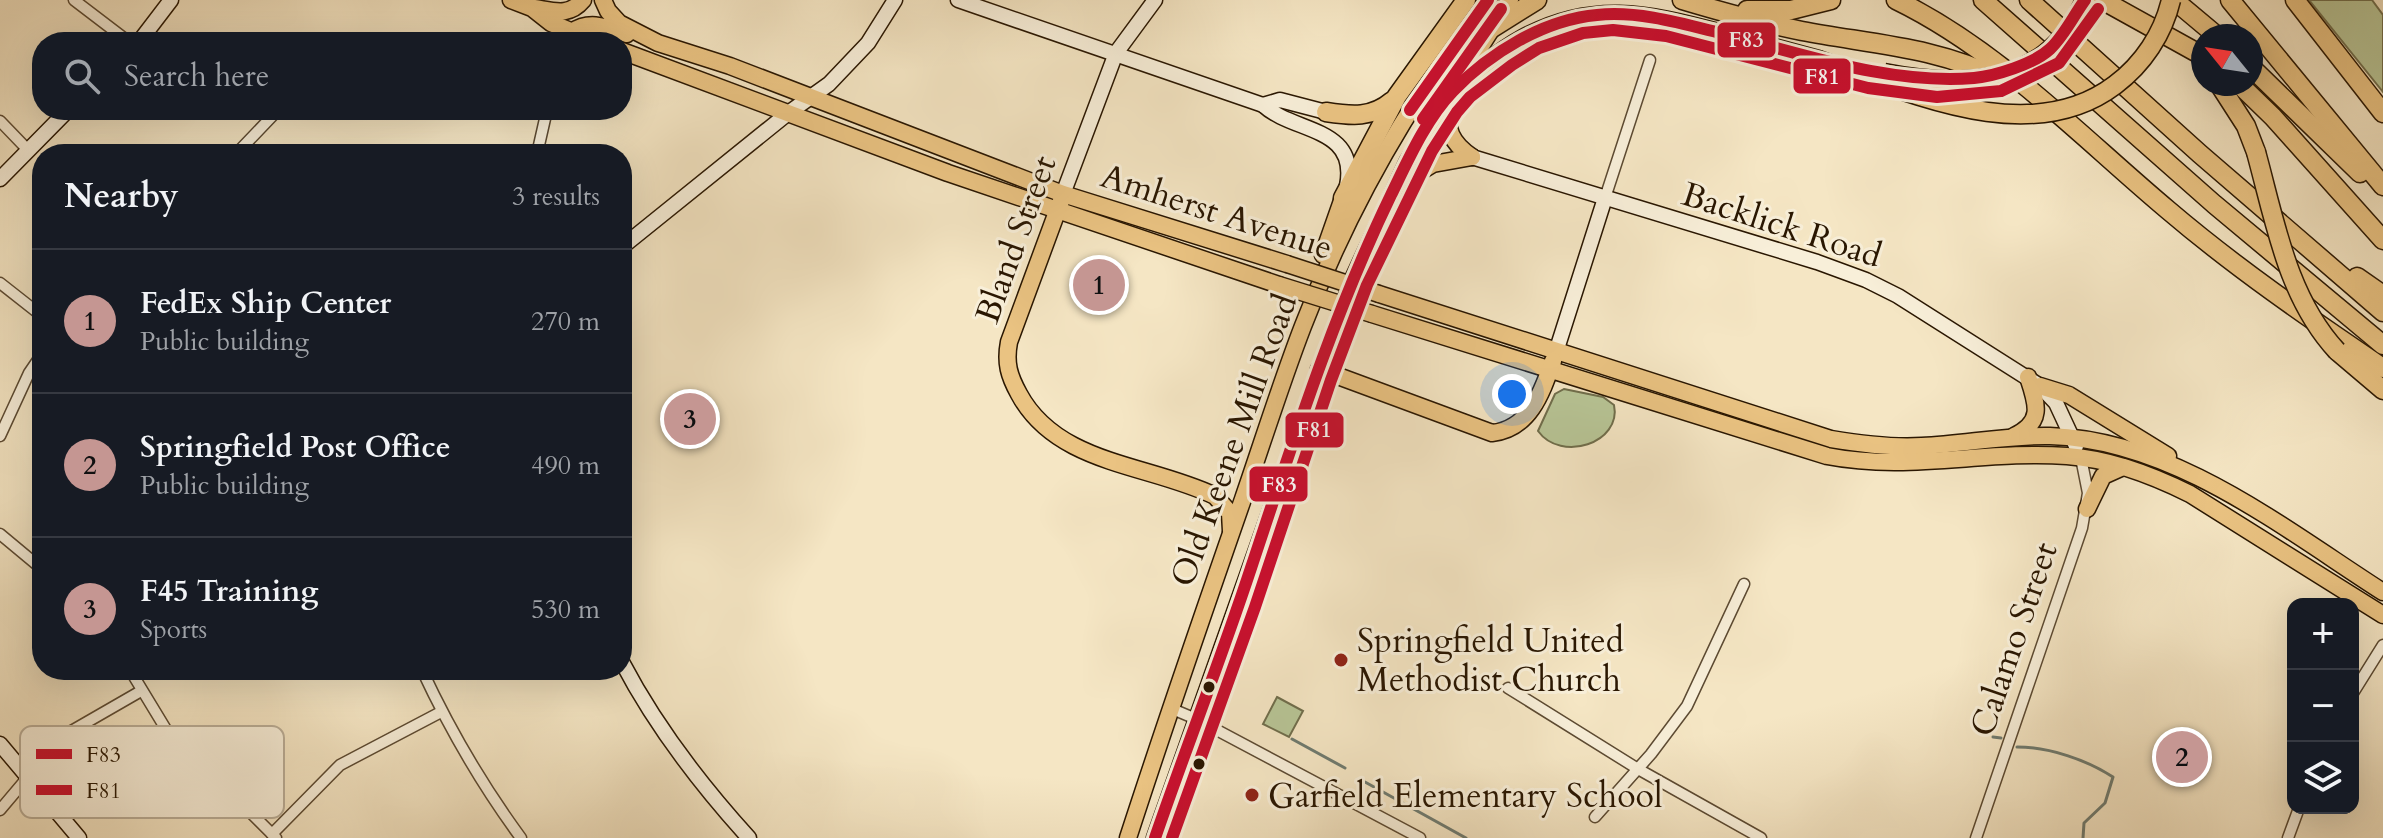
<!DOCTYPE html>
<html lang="en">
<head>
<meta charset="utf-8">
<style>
	body { margin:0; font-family:Cardo,serif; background:#20242c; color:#f1f3f6 }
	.controls { position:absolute; right:24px; bottom:24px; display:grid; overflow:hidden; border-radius:16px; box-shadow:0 8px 32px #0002 }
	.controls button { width:72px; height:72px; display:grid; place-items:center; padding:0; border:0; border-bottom:2px solid #363941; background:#171b24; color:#f1f3f6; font:40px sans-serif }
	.compass { position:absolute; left:2191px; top:24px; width:72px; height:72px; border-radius:50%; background:#171b24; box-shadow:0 8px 32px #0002; rotate:300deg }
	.you { position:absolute; left:1512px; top:394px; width:28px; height:28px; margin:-20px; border:6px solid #fff; border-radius:50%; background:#1a73e8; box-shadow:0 0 0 12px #1a73e833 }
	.badge { display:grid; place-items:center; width:52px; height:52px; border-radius:50%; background:#c59692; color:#111; font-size:26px; font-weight:700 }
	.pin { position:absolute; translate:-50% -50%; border:4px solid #fff; box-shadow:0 2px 8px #0006 }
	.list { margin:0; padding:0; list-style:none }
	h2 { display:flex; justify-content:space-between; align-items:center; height:104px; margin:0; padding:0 32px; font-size:34px }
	h2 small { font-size:26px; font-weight:400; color:#9ea1a6 }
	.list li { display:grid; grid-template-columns:52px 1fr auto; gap:24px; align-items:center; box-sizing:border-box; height:144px; padding:0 32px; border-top:2px solid #363941 }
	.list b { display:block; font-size:30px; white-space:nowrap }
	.list p { margin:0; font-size:26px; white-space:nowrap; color:#9ea1a6 }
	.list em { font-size:26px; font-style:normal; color:#9ea1a6 }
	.icon { flex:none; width:44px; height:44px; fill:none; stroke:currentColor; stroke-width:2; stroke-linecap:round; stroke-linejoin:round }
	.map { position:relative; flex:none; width:2383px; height:838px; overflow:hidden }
	.search { position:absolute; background:#171b24; box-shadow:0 8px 32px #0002; left:32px; top:32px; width:600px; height:88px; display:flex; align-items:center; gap:20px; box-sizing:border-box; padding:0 28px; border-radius:32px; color:#9ea1a6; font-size:30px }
	.panel { position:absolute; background:#171b24; box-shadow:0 8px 32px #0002; left:32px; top:144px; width:600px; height:536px; border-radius:32px }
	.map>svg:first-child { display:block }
	.green { fill:#b8c697; stroke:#706e4c; stroke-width:2 }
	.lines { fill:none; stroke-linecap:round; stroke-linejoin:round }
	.stream { stroke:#6f7b70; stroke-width:3 }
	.street-casing { stroke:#5c4a32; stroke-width:13 }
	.secondary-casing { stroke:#291601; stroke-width:17 }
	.primary-casing { stroke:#291601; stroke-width:19 }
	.highway-casing { stroke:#291601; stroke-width:21 }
	.street { stroke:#f8efd9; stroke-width:10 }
	.secondary { stroke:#f8efd9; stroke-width:14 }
	.primary { stroke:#eac382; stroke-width:16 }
	.highway { stroke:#eac382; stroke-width:18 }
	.primary-bridge-casing { stroke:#291601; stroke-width:19; stroke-linecap:butt }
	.highway-bridge-casing { stroke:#291601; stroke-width:21; stroke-linecap:butt }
	.primary-bridge { stroke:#eac382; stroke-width:16 }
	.highway-bridge { stroke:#eac382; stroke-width:18 }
	.bus-1-casing { stroke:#f8efd9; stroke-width:18 }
	.bus-2-casing { stroke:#f8efd9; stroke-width:18 }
	.bus-1 { stroke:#c8102e; stroke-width:12 }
	.bus-2 { stroke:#c8102e; stroke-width:12 }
	.poi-dot { fill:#8f2418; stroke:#f8efd9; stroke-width:3 }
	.bus-dot { fill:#291601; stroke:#f8efd9; stroke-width:3 }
	.labels { text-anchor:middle; stroke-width:6; stroke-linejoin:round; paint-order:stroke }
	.street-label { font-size:34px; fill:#291601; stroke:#f8efd9 }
	.poi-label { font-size:34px; fill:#291601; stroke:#f8efd9; text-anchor:start }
	.key { fill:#f8efd9; stroke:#baae98; stroke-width:2 }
	.key-label { font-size:22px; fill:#291601 }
	.line-badge { stroke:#f8efd9; stroke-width:3 }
	.badge-label { font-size:22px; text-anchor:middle; font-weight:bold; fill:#fff }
</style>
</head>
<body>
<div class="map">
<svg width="2383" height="838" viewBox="0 0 2383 838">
	<rect width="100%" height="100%" fill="#f5e6c4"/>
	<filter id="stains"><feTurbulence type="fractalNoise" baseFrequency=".0025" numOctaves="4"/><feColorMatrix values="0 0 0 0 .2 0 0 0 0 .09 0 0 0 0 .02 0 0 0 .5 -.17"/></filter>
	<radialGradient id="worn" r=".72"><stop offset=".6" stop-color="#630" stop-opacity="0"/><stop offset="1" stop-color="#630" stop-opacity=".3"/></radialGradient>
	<g class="green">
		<polygon points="2309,0 2372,0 2383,15 2383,92"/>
		<path d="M1564 389 1603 397 1614 405C1622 443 1561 463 1538 431L1555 394Z"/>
		<polygon points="1277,697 1303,711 1289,737 1263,724"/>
	</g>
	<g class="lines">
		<g class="stream">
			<polyline points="1993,737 2001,738"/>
			<polyline points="1292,739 1345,768"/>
			<path d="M2017 747C2049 747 2087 760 2113 777L2105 803 2084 823 2083 838"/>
			<polyline points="1365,782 1466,838"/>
		</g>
		<g class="street-casing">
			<g id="street">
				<polyline points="74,0 129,42"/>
				<polyline points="0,121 27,149"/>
				<polyline points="236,154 278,110"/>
				<polyline points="537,154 547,110"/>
				<polyline points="1605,198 1650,60"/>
				<polyline points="0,283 42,316"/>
				<polyline points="0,436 29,373 42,354"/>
				<polyline points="0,534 42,569"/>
				<polyline points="130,670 167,731 178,744 217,779 276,838"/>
				<path d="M422 670C450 730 482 785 521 838"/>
				<polyline points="1508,688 1638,769 1761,838"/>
				<polyline points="2353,693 2383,645"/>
				<polyline points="1170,708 1196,719 1420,838"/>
				<polyline points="0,810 49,752 68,733 141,691"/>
				<polyline points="1595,817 1651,754 1687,706 1744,584"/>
				<polyline points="272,834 340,765 441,712"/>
				<polyline points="1976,838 2082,528 2088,493 2081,458"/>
				<polyline points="2288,838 2299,808"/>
			</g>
		</g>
		<g class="secondary-casing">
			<g id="secondary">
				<path d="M958 0 1263 105C1293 133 1359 126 1347 186"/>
				<polyline points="139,42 171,0"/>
				<polyline points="1263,105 1280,100 1326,112"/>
				<polyline points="1472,157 1817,262 1866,280 1898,296 2040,386 2056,403 2076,446"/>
				<polyline points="0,179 68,110"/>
				<polyline points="1063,194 1116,53 1155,0"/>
				<polyline points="622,247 787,114 829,84 868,43 895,0"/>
				<polyline points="1556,352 1605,198"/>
				<path d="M622 662C656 727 700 784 749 838"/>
				<polyline points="0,744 79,838"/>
			</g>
		</g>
		<g class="primary-casing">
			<g id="primary">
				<polyline points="511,0 532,8 551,23 597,42"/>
				<polyline points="603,0 608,11 619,23 658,43 730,66 1063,194 1287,264"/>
				<path d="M534 8C554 11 569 17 583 0"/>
				<path d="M572 32C590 19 608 28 627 34"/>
				<polyline points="622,51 948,173 1279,285"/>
				<path d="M1446 99C1448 128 1447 140 1472 157"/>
				<polyline points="1400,184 1433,164 1472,157"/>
				<path d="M1061 201 1009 342C1005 363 1009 376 1019 394 1057 465 1149 464 1215 496L1230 513 1231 531"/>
				<polyline points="1323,255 1343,198"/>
				<path d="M1379 294 1831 439C1861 444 1892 448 1922 446 1965 444 2007 435 2050 436 2174 440 2283 528 2383 592"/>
				<path d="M1372 314 1827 456C1909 472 1986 450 2067 456 2110 459 2152 475 2190 494L2383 615"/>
				<path d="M1319 369 1492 433C1530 429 1542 392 1553 361"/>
				<polyline points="2040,386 2069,395 2168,456"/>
				<path d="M2014 436C2044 422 2037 404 2028 377"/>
				<polyline points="2087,509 2103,476 2123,467"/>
				<path d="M1128 838C1165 724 1204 611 1243 499 1263 441 1281 383 1303 326 1348 209 1410 99 1488 0"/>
				<polyline points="1155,838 1353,279 1408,161 1510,0"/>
			</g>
		</g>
		<g class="highway-casing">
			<g id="highway">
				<path d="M1682 0C1722 12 1762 23 1802 31 1870 44 1938 47 2000 79"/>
				<path d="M1896 0C1999 50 2081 137 2168 210 2236 268 2309 318 2383 368"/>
				<polyline points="1983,0 2214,204 2383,345"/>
				<polyline points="2029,0 2200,154 2383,312"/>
				<polyline points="2102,0 2203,56"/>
				<polyline points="2174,0 2217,36"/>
				<polyline points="2230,0 2383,186"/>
				<polyline points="2295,0 2383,113"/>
				<polyline points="1747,10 1791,10 1831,0"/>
				<polyline points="1489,30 1537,0"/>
				<polyline points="2251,67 2360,173"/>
				<polyline points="2219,84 2246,126 2256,152"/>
				<polyline points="2239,84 2273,117 2383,240"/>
				<path d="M1446 99C1470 78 1494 55 1523 39 1591 2 1647 14 1718 33 1751 42 1785 51 1818 60"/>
				<path d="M1326 112C1352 116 1372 118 1392 101"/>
				<polyline points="1343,198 1397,96 1466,0"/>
				<polyline points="2357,277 2383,295"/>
				<polyline points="2337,351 2383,390"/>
			</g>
		</g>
		<use href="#street" class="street"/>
		<use href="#secondary" class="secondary"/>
		<use href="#primary" class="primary"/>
		<use href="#highway" class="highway"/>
		<g class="primary-bridge-casing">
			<g id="primary-bridge">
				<polyline points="1287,264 1379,294"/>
				<polyline points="1279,285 1372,314"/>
			</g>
		</g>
		<g class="highway-bridge-casing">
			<g id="highway-bridge">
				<path d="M1818 60C1907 91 2029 150 2115 85 2143 64 2163 34 2171 0"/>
				<path d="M1884 73C1965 89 2048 87 2085 0"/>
				<path d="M2256 152C2275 221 2287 297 2337 351"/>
			</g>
		</g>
		<use href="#primary-bridge" class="primary-bridge"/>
		<use href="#highway-bridge" class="highway-bridge"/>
		<g class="bus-1-casing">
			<g id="bus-1">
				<polyline points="1410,110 1488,0"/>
				<path d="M1155 838C1186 748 1221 659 1251 568 1293 442 1333 315 1391 195 1408 160 1426 119 1453 91 1490 53 1543 20 1597 15 1634 11 1673 21 1708 30 1796 51 1883 85 1974 78 1995 76 2034 64 2050 49 2064 36 2074 15 2085 0"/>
			</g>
		</g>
		<g class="bus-2-casing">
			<g id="bus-2">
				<polyline points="1423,119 1501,9"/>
				<polyline points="1172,838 1255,607 1331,380 1367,285 1432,151 1457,112 1470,97 1512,65 1539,48 1583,33 1613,30 1666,36 1868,88 1937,97 2001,91 2059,63 2098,9"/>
			</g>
		</g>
		<use href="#bus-1" class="bus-1"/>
		<use href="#bus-2" class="bus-2"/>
	</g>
	<g class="poi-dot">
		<circle cx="1341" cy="660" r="8"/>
		<circle cx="1252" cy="795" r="8"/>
	</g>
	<g class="bus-dot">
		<circle cx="1209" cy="687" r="7"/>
		<circle cx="1199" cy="764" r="7"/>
	</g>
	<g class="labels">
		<g class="street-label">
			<text transform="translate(1217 211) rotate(18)" y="12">Amherst Avenue</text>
			<text transform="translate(1782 224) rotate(18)" y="12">Backlick Road</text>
			<text transform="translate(1015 239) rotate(-70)" y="12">Bland Street</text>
			<text transform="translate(1233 440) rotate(-70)" y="12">Old Keene Mill Road</text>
			<text transform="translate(2013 639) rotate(-71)" y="12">Calamo Street</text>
		</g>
		<g class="poi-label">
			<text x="1357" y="652">Springfield United<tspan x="1357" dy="39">Methodist Church</tspan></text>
			<text x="1268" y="807">Garfield Elementary School</text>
		</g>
	</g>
	<rect x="20" y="726" width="264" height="92" rx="12" class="key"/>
	<rect x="36" y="749" width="36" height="10" fill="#c8102e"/>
	<rect x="36" y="785" width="36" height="10" fill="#c8102e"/>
	<g class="key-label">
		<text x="86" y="762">F83</text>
		<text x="86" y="798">F81</text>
	</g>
	<g class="line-badge">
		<rect x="1716" y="21" width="61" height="38" rx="8" fill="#c8102e"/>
		<rect x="1792" y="57" width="60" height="38" rx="8" fill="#c8102e"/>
		<rect x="1284" y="411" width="61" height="38" rx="8" fill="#c8102e"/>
		<rect x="1248" y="465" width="61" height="38" rx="8" fill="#c8102e"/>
	</g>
	<g class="badge-label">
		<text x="1746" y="47">F83</text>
		<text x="1822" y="84">F81</text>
		<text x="1314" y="437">F81</text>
		<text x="1279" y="492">F83</text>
	</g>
	<rect width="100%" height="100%" filter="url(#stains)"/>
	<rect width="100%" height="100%" fill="url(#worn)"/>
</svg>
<div class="controls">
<button>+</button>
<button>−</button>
<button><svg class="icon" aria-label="layers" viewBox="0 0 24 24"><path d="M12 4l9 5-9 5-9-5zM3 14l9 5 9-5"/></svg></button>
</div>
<svg class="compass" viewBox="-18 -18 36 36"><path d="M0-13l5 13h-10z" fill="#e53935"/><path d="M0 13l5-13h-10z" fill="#9ea1a6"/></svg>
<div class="you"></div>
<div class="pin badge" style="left:1099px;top:285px">1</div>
<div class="pin badge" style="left:2182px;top:757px">2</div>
<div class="pin badge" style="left:690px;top:419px">3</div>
<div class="search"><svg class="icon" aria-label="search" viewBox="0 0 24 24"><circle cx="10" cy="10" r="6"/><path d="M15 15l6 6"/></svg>Search here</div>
<section class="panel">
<h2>Nearby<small>3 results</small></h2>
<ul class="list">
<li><span class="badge">1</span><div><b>FedEx Ship Center</b><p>Public building</p></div><em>270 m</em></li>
<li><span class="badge">2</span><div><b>Springfield Post Office</b><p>Public building</p></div><em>490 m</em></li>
<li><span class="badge">3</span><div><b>F45 Training</b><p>Sports</p></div><em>530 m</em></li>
</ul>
</section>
</div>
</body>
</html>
